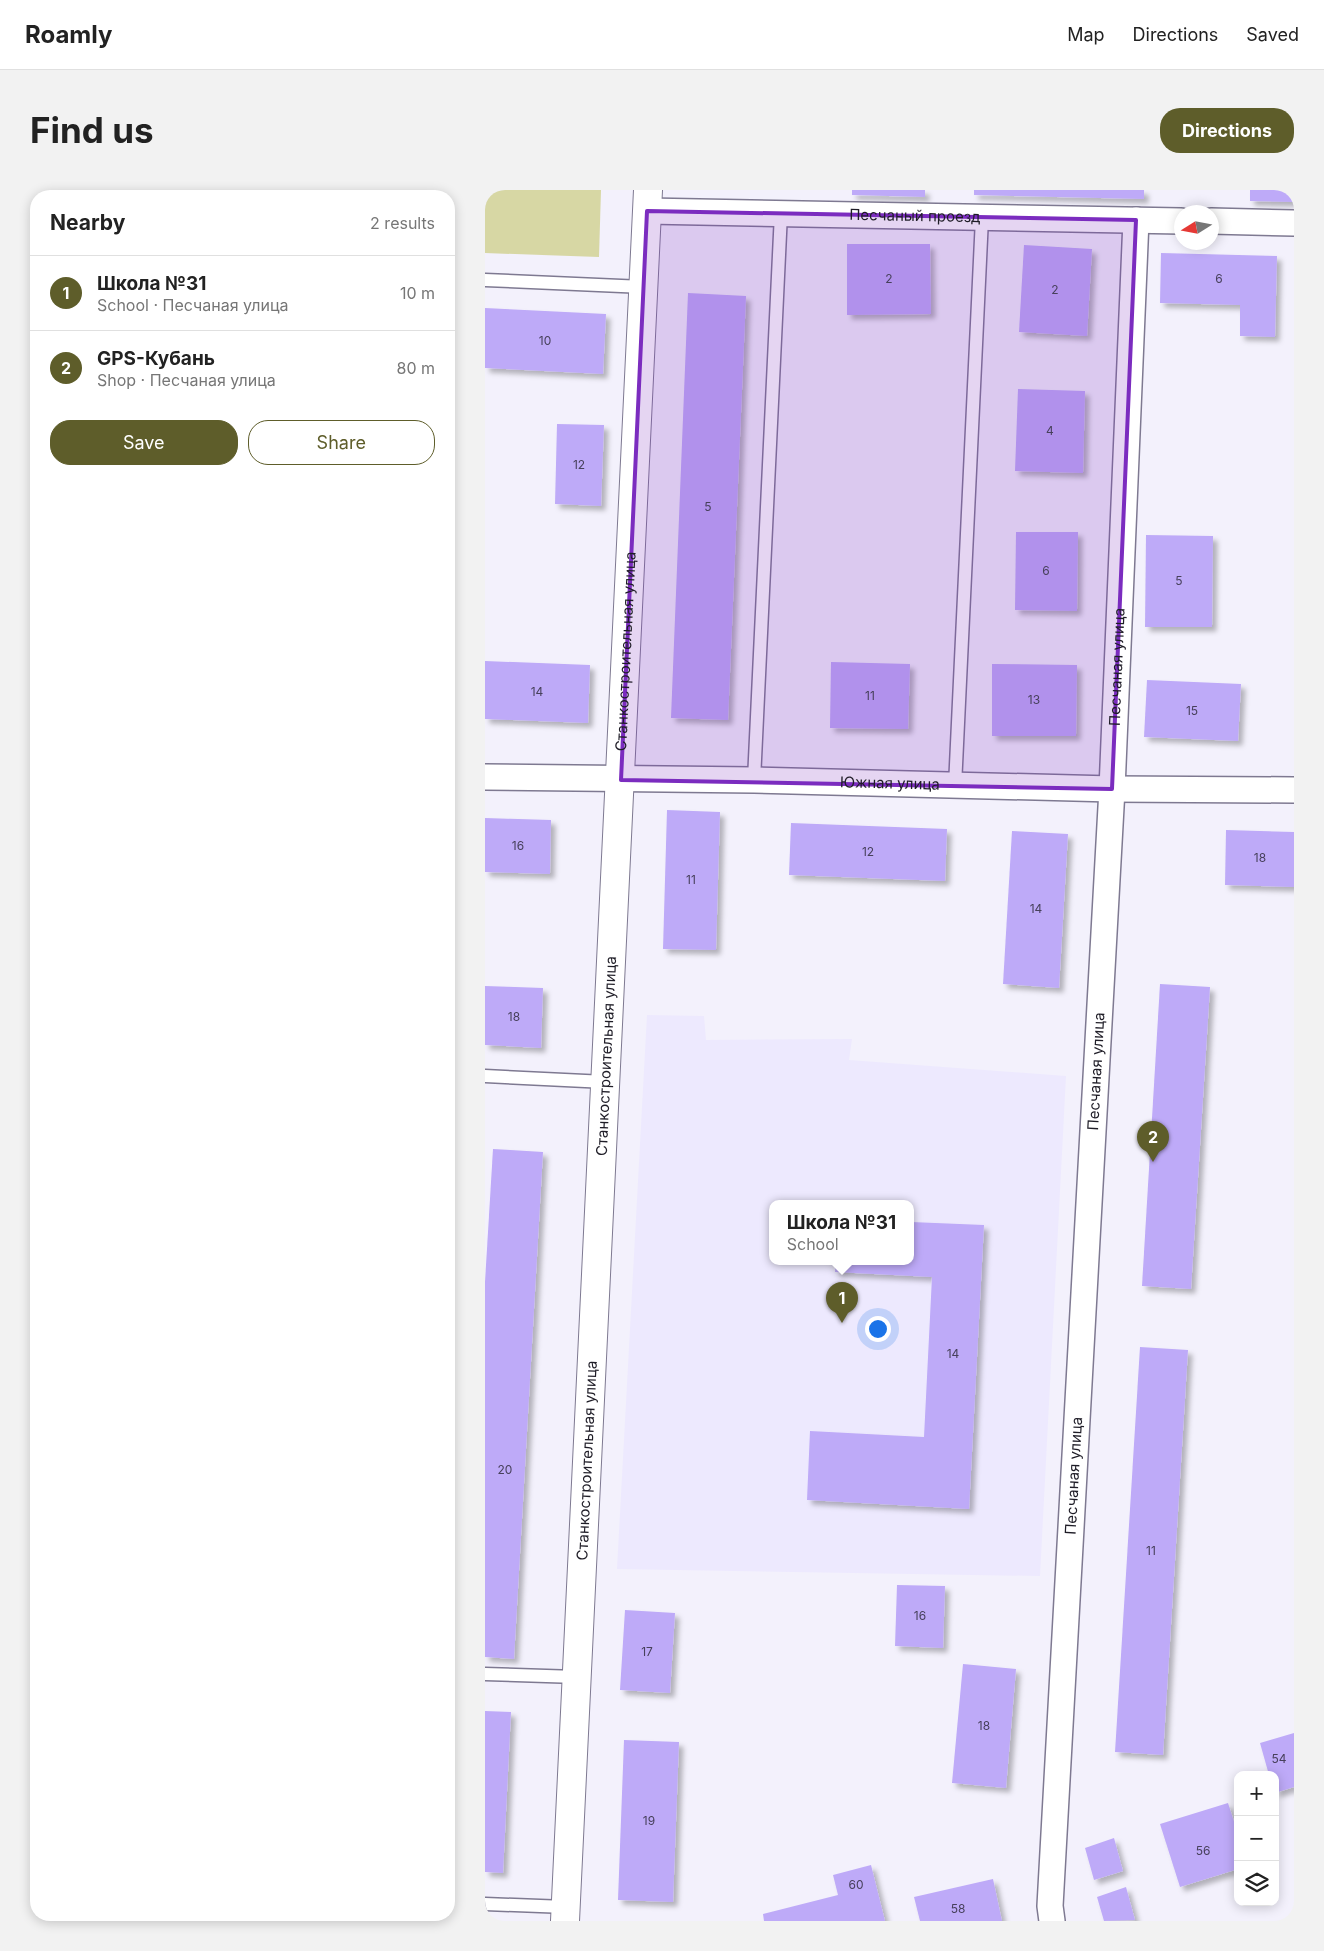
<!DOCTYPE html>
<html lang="en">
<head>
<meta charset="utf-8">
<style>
	body { margin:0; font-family:Inter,sans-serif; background:#f2f2f2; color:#222 }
	.controls { position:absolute; right:15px; bottom:15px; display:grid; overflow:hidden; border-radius:10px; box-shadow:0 2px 12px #0003 }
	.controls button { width:45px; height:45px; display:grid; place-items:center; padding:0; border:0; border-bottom:1px solid #e0e0e0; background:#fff; color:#222; font:25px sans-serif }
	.compass { position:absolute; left:689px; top:15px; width:45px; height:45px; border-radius:50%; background:#fff; box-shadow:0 2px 12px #0003; rotate:259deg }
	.you { position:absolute; left:392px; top:1138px; width:18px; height:18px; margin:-12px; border:4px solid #fff; border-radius:50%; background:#1a73e8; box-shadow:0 0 0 8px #1a73e833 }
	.badge { display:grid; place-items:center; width:32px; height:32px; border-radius:50%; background:#5e5d2a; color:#fff; font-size:16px; font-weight:700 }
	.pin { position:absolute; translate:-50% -41px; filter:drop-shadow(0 1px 2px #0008) }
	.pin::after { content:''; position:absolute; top:26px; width:18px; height:15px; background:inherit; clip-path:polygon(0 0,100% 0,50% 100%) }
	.popup { position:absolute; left:284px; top:1010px; width:145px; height:65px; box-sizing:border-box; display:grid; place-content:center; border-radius:10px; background:#fff; filter:drop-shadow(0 1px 4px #0005); font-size:16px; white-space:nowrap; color:#767676 }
	.popup b { font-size:19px; color:#222 }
	.popup::after { content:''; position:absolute; left:50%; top:100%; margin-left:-10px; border:10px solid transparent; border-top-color:#fff }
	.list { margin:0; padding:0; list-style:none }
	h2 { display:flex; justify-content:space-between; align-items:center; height:65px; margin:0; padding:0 20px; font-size:21px }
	h2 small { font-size:16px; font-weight:400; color:#767676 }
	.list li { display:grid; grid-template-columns:32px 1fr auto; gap:15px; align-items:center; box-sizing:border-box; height:75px; padding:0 20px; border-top:1px solid #e0e0e0 }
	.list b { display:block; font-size:19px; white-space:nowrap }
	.list p { margin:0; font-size:16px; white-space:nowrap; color:#767676 }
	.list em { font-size:16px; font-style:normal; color:#767676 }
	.actions { display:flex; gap:10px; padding:15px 20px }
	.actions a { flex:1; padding:11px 0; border:1px solid #5e5d2a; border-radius:20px; text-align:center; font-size:18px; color:#5e5d2a }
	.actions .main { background:#5e5d2a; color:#fff }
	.icon { flex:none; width:28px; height:28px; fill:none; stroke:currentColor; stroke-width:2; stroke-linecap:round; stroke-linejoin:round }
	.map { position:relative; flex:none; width:809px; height:1731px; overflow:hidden; border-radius:20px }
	header { display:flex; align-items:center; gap:30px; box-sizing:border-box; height:70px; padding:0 25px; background:#fff; border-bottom:1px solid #e0e0e0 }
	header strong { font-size:24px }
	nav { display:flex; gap:28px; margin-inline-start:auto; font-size:18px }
	.intro { display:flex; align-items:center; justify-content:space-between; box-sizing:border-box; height:120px; padding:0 30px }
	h1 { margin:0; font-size:35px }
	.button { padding:12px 22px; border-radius:20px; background:#5e5d2a; color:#fff; font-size:18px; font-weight:700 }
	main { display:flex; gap:30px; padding:0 30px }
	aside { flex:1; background:#fff; border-radius:20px; box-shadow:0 2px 12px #0003 }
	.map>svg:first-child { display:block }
	.built { fill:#ede9fe; fill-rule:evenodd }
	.green { fill:#d7d7a4 }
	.building { fill:#beaaf8; filter:url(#shadow) }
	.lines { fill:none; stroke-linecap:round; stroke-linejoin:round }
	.service-casing { stroke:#7e7991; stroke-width:15 }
	.minor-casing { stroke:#7e7991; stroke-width:28 }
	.tertiary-casing { stroke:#7e7991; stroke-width:30 }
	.service { stroke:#fff; stroke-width:12 }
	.minor { stroke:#fff; stroke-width:25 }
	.tertiary { stroke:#fff; stroke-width:28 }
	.marked { fill:#7b2cbf; fill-opacity:0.2; stroke:#7b2cbf; stroke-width:4; stroke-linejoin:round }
	.labels { text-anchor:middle; stroke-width:4; stroke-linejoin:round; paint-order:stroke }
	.number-label { font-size:12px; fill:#47405b }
	.street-label { font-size:15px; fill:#1f1d27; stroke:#fff }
</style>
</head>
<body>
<header>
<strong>Roamly</strong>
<nav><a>Map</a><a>Directions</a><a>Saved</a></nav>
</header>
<div class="intro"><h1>Find us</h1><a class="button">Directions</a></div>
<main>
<aside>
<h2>Nearby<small>2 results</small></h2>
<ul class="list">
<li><span class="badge">1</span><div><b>Школа №31</b><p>School · Песчаная улица</p></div><em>10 m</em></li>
<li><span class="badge">2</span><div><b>GPS-Кубань</b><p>Shop · Песчаная улица</p></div><em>80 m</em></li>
</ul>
<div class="actions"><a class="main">Save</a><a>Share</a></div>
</aside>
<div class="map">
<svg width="809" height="1731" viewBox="0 0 809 1731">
	<defs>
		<filter id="shadow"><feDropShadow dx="4.5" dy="4.5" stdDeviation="2.5" flood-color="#0004"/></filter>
	</defs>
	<rect width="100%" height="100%" fill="#f3f1fc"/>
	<path class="built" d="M162 825 219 826 221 850 367 849 364 870 581 886 555 1386 132 1379ZM288 1014H426V1072H288Z"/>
	<polygon class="green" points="0,0 116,0 114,67 0,63"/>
	<g class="building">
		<polygon points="367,0 440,0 440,7 367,5"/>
		<polygon points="489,0 659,0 659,9 489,5"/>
		<polygon points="765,0 809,0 809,12 765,11"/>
		<polygon points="362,54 445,54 446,124 362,125"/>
		<polygon points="539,55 607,59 602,146 534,142"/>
		<polygon points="676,63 792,66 790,147 755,146 755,115 675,113"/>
		<polygon points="203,103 261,106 243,530 186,528"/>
		<polygon points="0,118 121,124 118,184 0,178"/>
		<polygon points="533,199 600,201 598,283 530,281"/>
		<polygon points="72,234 119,235 116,316 70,314"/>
		<polygon points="531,342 593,342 592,421 530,420"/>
		<polygon points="661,345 728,346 727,437 660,437"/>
		<polygon points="0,471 105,475 103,533 0,529"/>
		<polygon points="346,472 425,474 423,539 345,538"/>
		<polygon points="507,474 592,475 591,546 507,546"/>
		<polygon points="662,490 756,494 753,551 659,547"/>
		<polygon points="182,620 235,622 231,760 178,759"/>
		<polygon points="0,628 66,630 65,684 0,682"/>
		<polygon points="306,633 462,639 460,691 304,685"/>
		<polygon points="741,640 809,642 809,697 740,695"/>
		<polygon points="527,641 583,644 574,798 518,794"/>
		<polygon points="675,794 725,797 706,1099 657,1096"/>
		<polygon points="0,796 58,798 56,858 0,855"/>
		<polygon points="8,959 58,962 29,1469 0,1467 0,1092"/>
		<polygon points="426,1032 499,1035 484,1319 322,1310 325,1241 439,1247 447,1087 350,1082 351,1072 426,1072"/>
		<polygon points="655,1157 703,1160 678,1565 630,1562"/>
		<polygon points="412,1395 460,1396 458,1458 410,1456"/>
		<polygon points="140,1420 190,1423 185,1503 135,1500"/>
		<polygon points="478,1474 531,1479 521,1598 467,1593"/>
		<polygon points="0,1521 26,1522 18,1683 0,1682"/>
		<polygon points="809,1543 809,1597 790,1603 790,1585 784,1585 775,1553"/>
		<polygon points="139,1550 194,1552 188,1712 133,1710"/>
		<polygon points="743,1613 753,1644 753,1679 695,1697 675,1634"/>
		<polygon points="629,1648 638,1681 609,1690 600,1658"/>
		<polygon points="386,1675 400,1731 279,1731 278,1724 353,1705 348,1685"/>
		<polygon points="508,1689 517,1731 435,1731 429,1707"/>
		<polygon points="641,1697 650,1730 619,1731 612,1707"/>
	</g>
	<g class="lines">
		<g class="service-casing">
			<g id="service">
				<polyline points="0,90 159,97"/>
				<polyline points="269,590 296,23"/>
				<polyline points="470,596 497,28"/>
				<polyline points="0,886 121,892"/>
				<polyline points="0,1484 92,1487"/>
				<polyline points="0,1714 81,1717"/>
			</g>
		</g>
		<g class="minor-casing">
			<g id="minor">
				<path id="s1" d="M162 21 696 31"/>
				<polyline points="726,31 809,33"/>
				<path id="s2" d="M0 587 269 590 627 599 809 600"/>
				<path id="s3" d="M567 1731 565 1716 627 599 651 30"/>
			</g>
		</g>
		<g class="tertiary-casing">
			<g id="tertiary">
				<path id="s4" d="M80 1731 163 0"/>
			</g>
		</g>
		<use href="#service" class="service"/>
		<use href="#minor" class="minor"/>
		<use href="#tertiary" class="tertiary"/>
	</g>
	<path class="marked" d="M162 21 651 30 627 599 136 590Z"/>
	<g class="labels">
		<g class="number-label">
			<text x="404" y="93">2</text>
			<text x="734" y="93">6</text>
			<text x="570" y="104">2</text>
			<text x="60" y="155">10</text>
			<text x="565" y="245">4</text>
			<text x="94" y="279">12</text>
			<text x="223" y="321">5</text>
			<text x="561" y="385">6</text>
			<text x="694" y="395">5</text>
			<text x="52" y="506">14</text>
			<text x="385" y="510">11</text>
			<text x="549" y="514">13</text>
			<text x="707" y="525">15</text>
			<text x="33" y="660">16</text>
			<text x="383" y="666">12</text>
			<text x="775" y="672">18</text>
			<text x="206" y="694">11</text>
			<text x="551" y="723">14</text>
			<text x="29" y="831">18</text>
			<text x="468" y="1168">14</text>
			<text x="20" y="1284">20</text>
			<text x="666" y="1365">11</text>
			<text x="435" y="1430">16</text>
			<text x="162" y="1466">17</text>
			<text x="499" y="1540">18</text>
			<text x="794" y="1573">54</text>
			<text x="164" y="1635">19</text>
			<text x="718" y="1665">56</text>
			<text x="371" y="1699">60</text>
			<text x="473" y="1723">58</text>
		</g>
		<g class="street-label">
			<text dy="5" stroke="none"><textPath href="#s1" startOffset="268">Песчаный проезд</textPath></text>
			<text dy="5" stroke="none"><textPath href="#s4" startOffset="1271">Станкостроительная улица</textPath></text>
			<text dy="5" stroke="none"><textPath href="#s3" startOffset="1256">Песчаная улица</textPath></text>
			<text dy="5" stroke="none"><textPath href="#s2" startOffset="405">Южная улица</textPath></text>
			<text dy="5" stroke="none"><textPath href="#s4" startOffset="866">Станкостроительная улица</textPath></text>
			<text dy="5" stroke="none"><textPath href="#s3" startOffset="851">Песчаная улица</textPath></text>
			<text dy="5" stroke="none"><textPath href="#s4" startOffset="461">Станкостроительная улица</textPath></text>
			<text dy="5" stroke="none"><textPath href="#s3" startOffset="446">Песчаная улица</textPath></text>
		</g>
	</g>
</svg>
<div class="controls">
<button>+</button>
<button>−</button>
<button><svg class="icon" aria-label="layers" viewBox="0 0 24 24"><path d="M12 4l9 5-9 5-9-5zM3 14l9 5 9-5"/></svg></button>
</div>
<svg class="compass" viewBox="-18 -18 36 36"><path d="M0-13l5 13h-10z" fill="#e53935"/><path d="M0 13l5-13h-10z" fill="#767676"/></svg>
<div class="you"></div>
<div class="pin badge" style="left:357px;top:1133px">1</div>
<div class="popup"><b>Школа №31</b>School</div>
<div class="pin badge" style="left:668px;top:972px">2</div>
</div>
</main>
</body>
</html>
